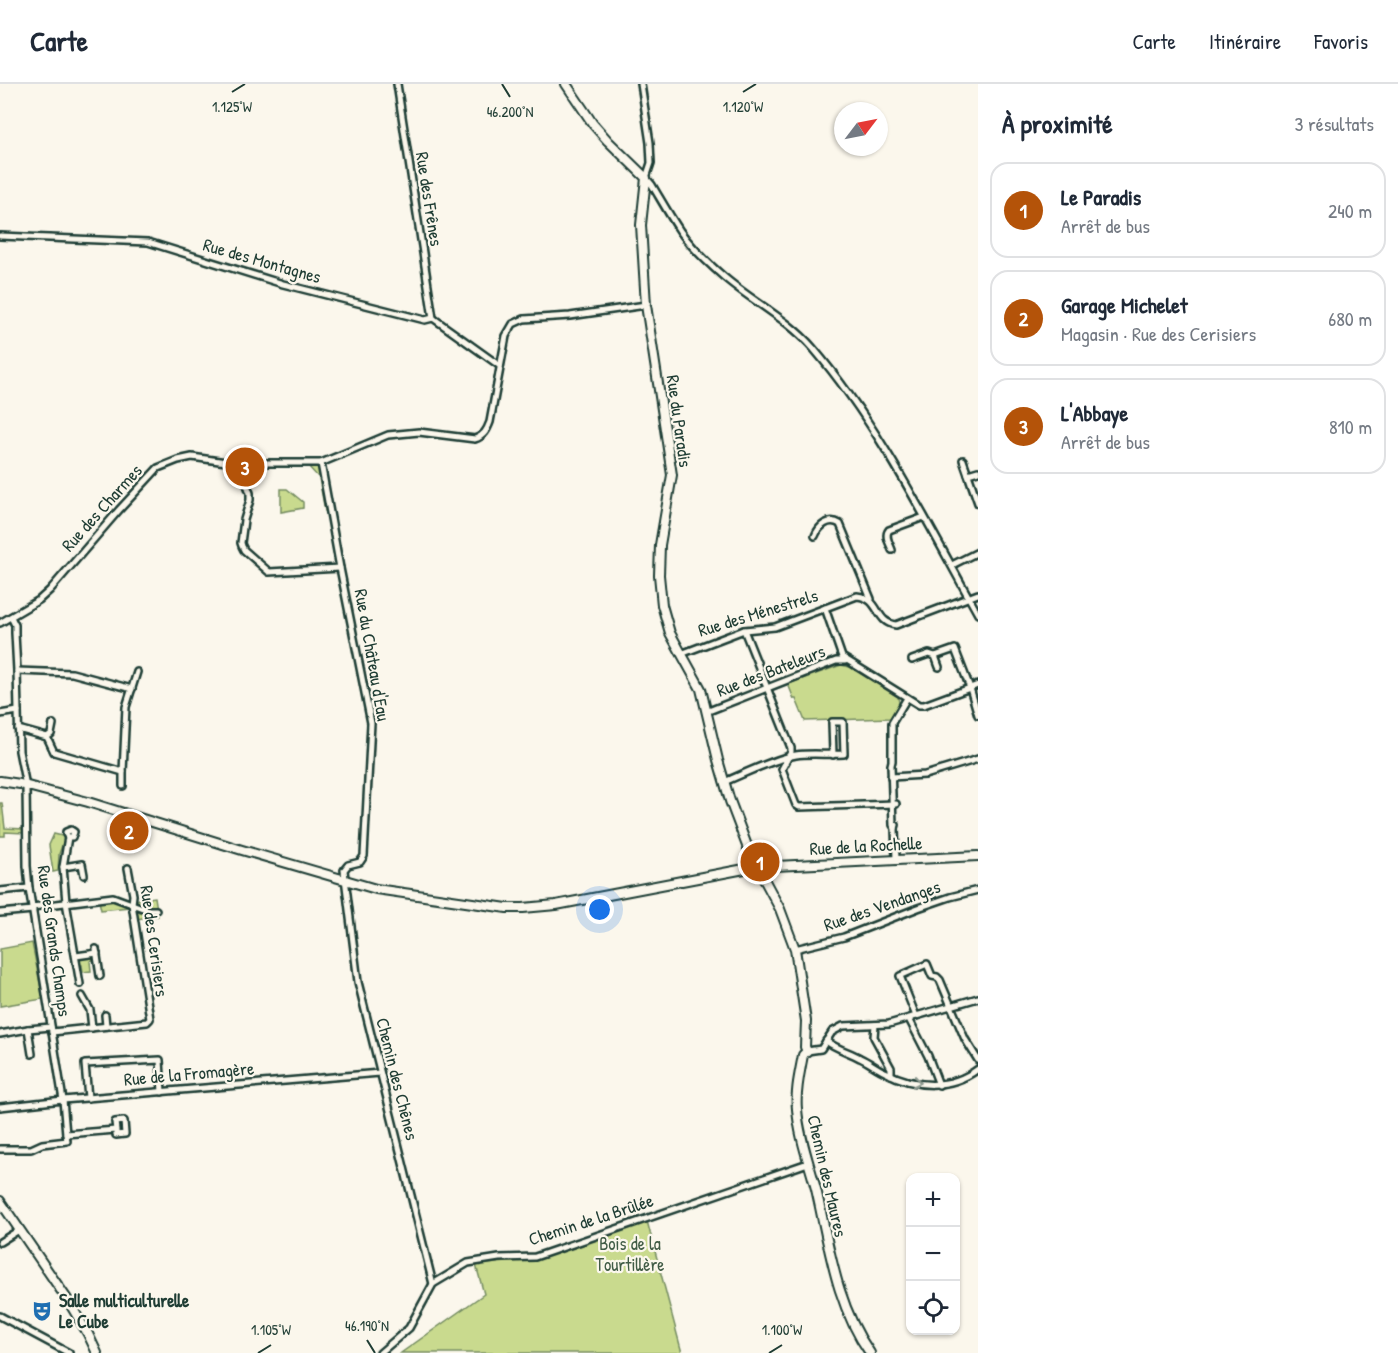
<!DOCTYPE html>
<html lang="fr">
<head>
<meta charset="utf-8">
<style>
	body { margin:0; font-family:"Patrick Hand",sans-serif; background:#f6f6f7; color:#1f2937 }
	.controls { position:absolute; right:18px; bottom:18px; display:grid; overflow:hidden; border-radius:12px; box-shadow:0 2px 4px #0004 }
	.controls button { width:54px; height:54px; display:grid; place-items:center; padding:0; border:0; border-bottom:2px solid #e0e1e3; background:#fff; color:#1f2937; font:30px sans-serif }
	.compass { position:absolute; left:834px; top:18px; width:54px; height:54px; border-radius:50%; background:#fff; box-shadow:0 2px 4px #0004; rotate:58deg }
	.you { position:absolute; left:600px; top:826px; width:21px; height:21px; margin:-15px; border:4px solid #fff; border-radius:50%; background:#1a73e8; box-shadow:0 0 0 9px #1a73e833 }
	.badge { display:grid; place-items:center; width:39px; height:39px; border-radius:50%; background:#b45309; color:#fff; font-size:20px; font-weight:700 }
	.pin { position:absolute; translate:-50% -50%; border:3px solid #fff; box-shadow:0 2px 6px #0006 }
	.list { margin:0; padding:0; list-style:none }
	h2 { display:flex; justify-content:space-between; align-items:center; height:78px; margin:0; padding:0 24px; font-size:26px }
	h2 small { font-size:20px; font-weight:400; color:#747a83 }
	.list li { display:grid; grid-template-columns:39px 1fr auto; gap:18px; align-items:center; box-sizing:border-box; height:96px; margin:0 12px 12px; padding:0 12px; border:2px solid #e0e1e3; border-radius:18px }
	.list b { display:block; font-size:22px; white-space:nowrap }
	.list p { margin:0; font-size:20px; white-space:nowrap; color:#747a83 }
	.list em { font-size:20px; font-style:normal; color:#747a83 }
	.icon { flex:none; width:33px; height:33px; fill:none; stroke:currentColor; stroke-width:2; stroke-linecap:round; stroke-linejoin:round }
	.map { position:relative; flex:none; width:978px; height:1269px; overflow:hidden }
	header { display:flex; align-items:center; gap:36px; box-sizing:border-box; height:84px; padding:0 30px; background:#fff; border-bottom:2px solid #e0e1e3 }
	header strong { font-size:28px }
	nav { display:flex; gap:33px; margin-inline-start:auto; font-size:21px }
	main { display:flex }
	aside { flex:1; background:#fff }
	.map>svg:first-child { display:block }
	.green { fill:#c9da8e; stroke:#748c61; stroke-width:1.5 }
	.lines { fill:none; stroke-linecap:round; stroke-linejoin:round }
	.street-casing { stroke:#1f3d34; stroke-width:10 }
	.secondary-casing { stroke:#1f3d34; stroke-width:12 }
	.street { stroke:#fbf7ec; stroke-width:5 }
	.secondary { stroke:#fbf7ec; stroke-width:8 }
	.oneway { stroke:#8d9a90 }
	.ticks { fill:none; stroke:#1f3d34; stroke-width:2 }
	.labels { text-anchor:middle; stroke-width:4.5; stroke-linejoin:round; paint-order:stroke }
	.street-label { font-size:18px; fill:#1f3d34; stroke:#fbf7ec }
	.park-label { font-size:18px; fill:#415c46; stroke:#fbf7ec }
	.poi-label { font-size:18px; font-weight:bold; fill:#1f3d34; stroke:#fbf7ec; text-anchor:start }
	.ticks-label { font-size:15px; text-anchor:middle; fill:#1f3d34; stroke:#fbf7ec; stroke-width:4.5; stroke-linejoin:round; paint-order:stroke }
</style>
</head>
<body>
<header>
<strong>Carte</strong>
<nav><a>Carte</a><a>Itinéraire</a><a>Favoris</a></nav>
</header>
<main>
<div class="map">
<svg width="978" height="1269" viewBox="0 0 978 1269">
	<rect width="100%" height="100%" fill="#fbf7ec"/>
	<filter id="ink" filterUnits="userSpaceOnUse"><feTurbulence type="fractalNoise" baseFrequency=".0167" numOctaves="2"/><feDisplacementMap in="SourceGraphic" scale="12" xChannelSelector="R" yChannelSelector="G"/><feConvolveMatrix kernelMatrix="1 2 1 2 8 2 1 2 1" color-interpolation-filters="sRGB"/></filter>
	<g filter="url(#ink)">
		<g class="green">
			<polygon points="248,379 321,379 330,427 325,427 319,394 308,382 250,382"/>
			<polygon points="281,405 287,405 303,418 303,424 281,428"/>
			<polygon points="841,581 850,583 898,613 899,619 890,634 805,637 796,615 794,615 788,600"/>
			<polygon points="0,719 2,719 5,744 24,745 24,749 5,748 5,752 0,752"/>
			<polygon points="54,750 62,752 64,756 59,770 58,787 53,788 49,761"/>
			<polygon points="155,813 158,832 136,835 135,816"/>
			<polygon points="111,815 128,821 129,823 101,826 99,817"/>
			<polygon points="32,859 43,915 0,922 0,865"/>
			<polygon points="92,873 93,876 90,877 91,887 83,888 82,881 79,881 79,875 81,874"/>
			<polygon points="647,1137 682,1269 401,1269 484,1210 476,1181 536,1175"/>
		</g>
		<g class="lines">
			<g class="street-casing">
				<g id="street">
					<polyline points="397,0 433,234"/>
					<path d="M641 0 650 59 651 79 646 94 652 101C661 116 670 132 680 147 692 164 709 180 724 193 753 218 788 235 813 264 881 344 927 439 978 530"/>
					<polyline points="0,152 148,158 283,200 425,236 433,234 500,282"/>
					<polyline points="963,376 978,419"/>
					<polyline points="233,379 246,398 250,409 250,416 244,436 241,459 242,462 244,466 269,488 340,484"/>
					<polyline points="321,379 340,484 371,639 364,772 360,778 348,781 344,786 358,898 433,1200"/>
					<polyline points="968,390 978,387"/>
					<path d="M815 452C819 442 829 433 840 440L871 515"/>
					<path d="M892 466C890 460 884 452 889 446L924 433"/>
					<polyline points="952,481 978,468"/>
					<polyline points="825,524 842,573 919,621 924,621 978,601"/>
					<polyline points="11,533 15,541 15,549 17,587 19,667 26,702 27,782 29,804 63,1016 66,1050 116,1046 116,1051 125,1050 124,1037 115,1038 116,1046"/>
					<path d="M0 539 39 516 50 506 119 426 158 384 178 376 192 373 233 379H321L388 351 419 348 475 355C484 352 487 346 490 338L506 252 513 240 524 235 570 232 646 221"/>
					<polyline points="744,546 791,664 791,668 782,685 796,721 799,723 896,720"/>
					<path d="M681 570 744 546 775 543 857 512C881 514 874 538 896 541L978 510"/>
					<polyline points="935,572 939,583"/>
					<polyline points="912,576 929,570 935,572 955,565 970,604 978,631"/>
					<polyline points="17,587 72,589 132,605"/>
					<polyline points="706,628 836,577 845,577"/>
					<polyline points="0,630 18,627"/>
					<polyline points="18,645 47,653 54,668 123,688 126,623 137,588"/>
					<polyline points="47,653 51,650 53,640"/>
					<polyline points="891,693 925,691 978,675"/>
					<path d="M724 698C746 689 773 675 796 671 809 669 829 671 844 670L843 638H832L833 671"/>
					<polyline points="123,702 123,688"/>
					<polyline points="895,744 893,741 891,681 892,677 892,639 907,614"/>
					<polyline points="68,753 66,750 66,748 71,746 74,748 72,753 68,753 63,783 66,818 80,900"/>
					<polyline points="896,776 895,744 896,741"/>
					<polyline points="63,783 82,780 84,791"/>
					<polyline points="0,807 29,804"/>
					<polyline points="32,823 113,813 148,826 156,826"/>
					<polyline points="0,829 33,826"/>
					<polyline points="96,865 100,892"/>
					<polyline points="795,865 844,853 918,824 950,813 978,806"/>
					<polyline points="76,872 97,869"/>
					<polyline points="82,912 90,926 92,944"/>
					<polyline points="105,931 106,942"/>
					<polyline points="916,932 900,892 927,880 932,892 937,893 940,896 965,955 978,976"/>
					<polyline points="909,935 928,972 939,1001"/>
					<polyline points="875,941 874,953 891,984 891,991"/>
					<polyline points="28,945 32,970"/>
					<polyline points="52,948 147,938 150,935 132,820 133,811 128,784"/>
					<polyline points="0,950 28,945 51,943"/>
					<path d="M826 957C837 965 849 968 860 974 869 978 876 984 885 988 915 1004 950 1006 978 985"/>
					<polyline points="807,967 821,965 832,948 843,942 889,940 978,914"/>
					<polyline points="88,1014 85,980 160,976 162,1008"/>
					<polyline points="0,1023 63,1016 380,989"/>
					<polyline points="0,1065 31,1065 42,1060 67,1057 66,1050"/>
					<polyline points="0,1158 19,1146"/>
					<polyline points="0,1232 69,1269"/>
					<polyline points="380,1269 409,1244 433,1200 468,1179 499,1174 535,1173 808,1079"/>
				</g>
			</g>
			<g class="secondary-casing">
				<g id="secondary">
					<path d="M566 0 593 40 608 57 646 94 641 141 646 221 672 391 660 461 659 491 662 521 670 549 701 605 718 676 730 717 755 783 765 797 780 825 795 865 806 937 805 963 807 967 803 971C800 988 795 1007 797 1025 799 1052 809 1079 816 1105 829 1161 836 1221 870 1269"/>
					<polyline points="0,697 20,700 88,718 242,766 376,805 507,824 523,824 556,821 755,783 978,772"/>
					<polyline points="0,1117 67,1215 88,1250 97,1269"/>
				</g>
			</g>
			<use href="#street" class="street"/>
			<use href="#secondary" class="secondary"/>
		</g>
		<defs><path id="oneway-chevron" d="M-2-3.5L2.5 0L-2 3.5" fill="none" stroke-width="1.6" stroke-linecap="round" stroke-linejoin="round" transform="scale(1.5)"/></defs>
		<use class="oneway" href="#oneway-chevron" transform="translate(917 998) rotate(11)"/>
	</g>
	<path class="ticks" d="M502 0 510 13M232 8 245 0M743 8 756 0M367 1256 375 1269M258 1269 271 1261M769 1269 782 1261"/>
	<defs>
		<g id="theatre-bare" transform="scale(1.62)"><path d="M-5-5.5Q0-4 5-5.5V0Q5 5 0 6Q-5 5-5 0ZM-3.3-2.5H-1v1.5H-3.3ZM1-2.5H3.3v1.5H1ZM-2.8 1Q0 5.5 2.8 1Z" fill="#1f6fb2" stroke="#fbf7ec" stroke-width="2.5" paint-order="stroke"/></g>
	</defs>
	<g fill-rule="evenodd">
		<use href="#theatre-bare" x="42" y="1227"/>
	</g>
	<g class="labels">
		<g class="street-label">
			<text transform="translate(429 115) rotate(81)" y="6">Rue des Frênes</text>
			<text transform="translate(262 177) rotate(16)" y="6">Rue des Montagnes</text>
			<text transform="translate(679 337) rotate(82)" y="6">Rue du Paradis</text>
			<text transform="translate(102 424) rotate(-48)" y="6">Rue des Charmes</text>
			<text transform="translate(758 529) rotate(-17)" y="6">Rue des Ménestrels</text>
			<text transform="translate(372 571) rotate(80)" y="6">Rue du Château d'Eau</text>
			<text transform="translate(771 587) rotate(-21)" y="6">Rue des Bateleurs</text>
			<text transform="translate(866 762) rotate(-3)" y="6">Rue de la Rochelle</text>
			<text transform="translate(882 822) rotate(-19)" y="6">Rue des Vendanges</text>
			<text transform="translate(54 857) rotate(82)" y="6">Rue des Grands Champs</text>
			<text transform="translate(154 857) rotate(82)" y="6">Rue des Cerisiers</text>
			<text transform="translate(189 990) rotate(-5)" y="6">Rue de la Fromagère</text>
			<text transform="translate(397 995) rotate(76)" y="6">Chemin des Chênes</text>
			<text transform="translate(827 1092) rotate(77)" y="6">Chemin des Maures</text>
			<text transform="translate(591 1136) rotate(-18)" y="6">Chemin de la Brûlée</text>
		</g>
		<g class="park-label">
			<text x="630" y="1166">Bois de la<tspan x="630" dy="21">Tourtillère</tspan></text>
		</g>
		<g class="poi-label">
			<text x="59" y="1223">Salle multiculturelle<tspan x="59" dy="21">Le Cube</tspan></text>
		</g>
	</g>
	<g class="ticks-label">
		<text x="232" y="28">1.125°W</text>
		<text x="743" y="28">1.120°W</text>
		<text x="510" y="33">46.200°N</text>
		<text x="367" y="1247">46.190°N</text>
		<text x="271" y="1251">1.105°W</text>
		<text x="782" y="1251">1.100°W</text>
	</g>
</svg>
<div class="controls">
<button>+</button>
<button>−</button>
<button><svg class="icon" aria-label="locate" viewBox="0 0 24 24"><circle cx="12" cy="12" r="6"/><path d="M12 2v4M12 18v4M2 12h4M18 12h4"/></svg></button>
</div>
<svg class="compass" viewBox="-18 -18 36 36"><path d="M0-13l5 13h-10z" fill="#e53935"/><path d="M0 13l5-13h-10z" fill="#747a83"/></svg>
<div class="you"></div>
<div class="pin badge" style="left:760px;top:778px">1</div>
<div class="pin badge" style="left:129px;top:747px">2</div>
<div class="pin badge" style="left:245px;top:383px">3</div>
</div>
<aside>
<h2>À proximité<small>3 résultats</small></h2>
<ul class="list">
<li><span class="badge">1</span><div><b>Le Paradis</b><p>Arrêt de bus</p></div><em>240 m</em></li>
<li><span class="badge">2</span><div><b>Garage Michelet</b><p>Magasin · Rue des Cerisiers</p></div><em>680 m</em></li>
<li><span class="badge">3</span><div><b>L'Abbaye</b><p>Arrêt de bus</p></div><em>810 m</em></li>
</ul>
</aside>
</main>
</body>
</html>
